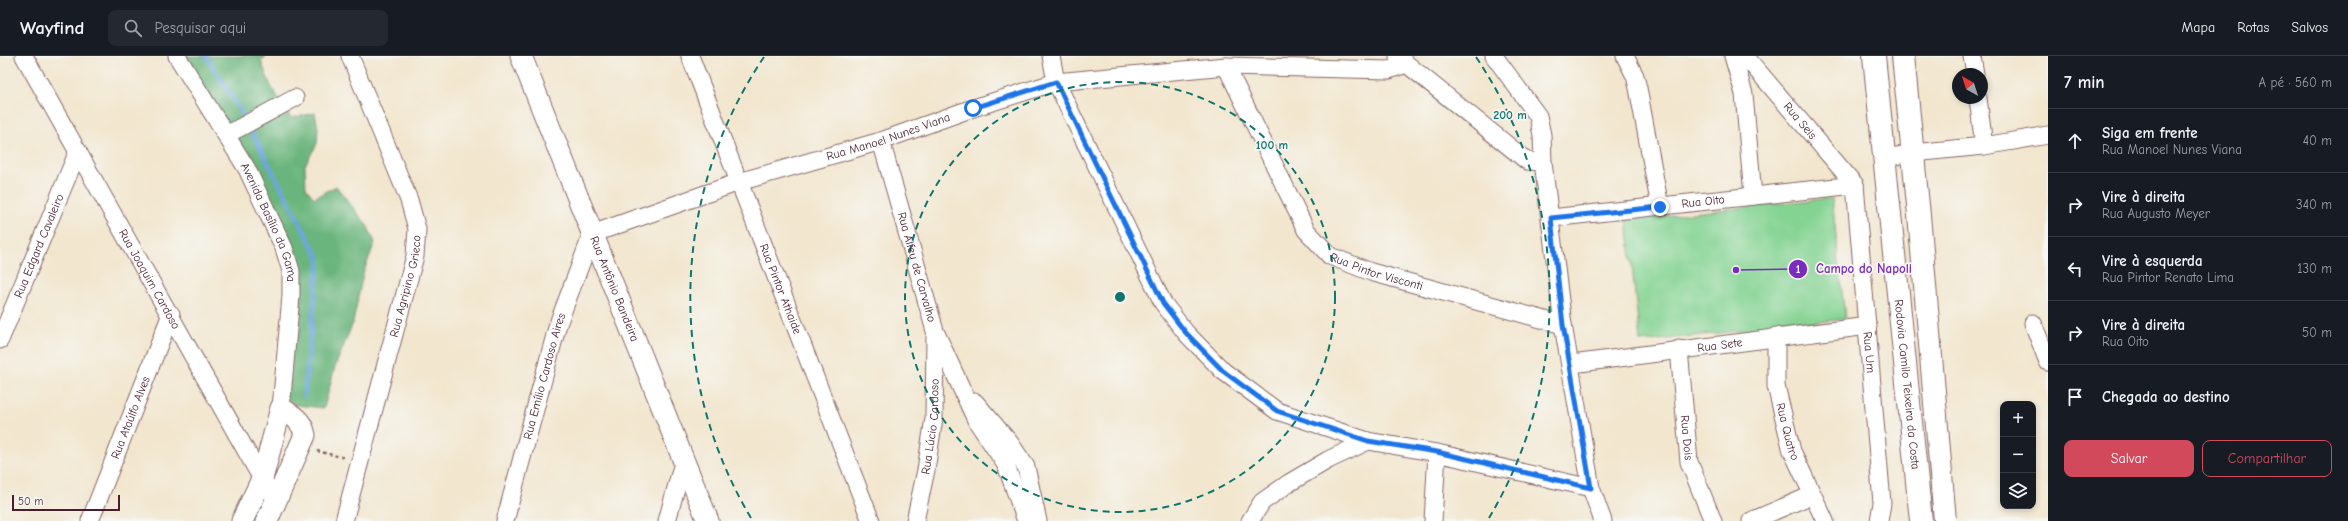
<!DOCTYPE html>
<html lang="pt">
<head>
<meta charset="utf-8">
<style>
	body { margin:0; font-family:"Comic Neue",sans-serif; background:#242831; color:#f1f3f6 }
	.controls { position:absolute; right:12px; bottom:12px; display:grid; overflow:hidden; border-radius:8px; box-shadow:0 2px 6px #0003 }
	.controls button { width:36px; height:36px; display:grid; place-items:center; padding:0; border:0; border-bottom:1px solid #363941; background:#171b24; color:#f1f3f6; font:20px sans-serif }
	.compass { position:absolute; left:1952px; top:12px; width:36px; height:36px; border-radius:50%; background:#171b24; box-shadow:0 2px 6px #0003; rotate:321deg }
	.scale { position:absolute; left:12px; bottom:10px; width:108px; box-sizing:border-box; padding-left:4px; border:2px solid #4a1f2b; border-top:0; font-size:11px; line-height:14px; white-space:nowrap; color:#4a1f2b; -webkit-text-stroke:3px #f6f6f2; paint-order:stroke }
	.stop { position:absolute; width:12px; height:12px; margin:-9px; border:3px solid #1a73e8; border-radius:50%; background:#fff }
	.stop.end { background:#1a73e8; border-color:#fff; box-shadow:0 1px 4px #0008 }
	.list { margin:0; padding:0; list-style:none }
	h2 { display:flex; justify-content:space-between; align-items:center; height:52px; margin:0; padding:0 16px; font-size:17px }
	h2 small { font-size:13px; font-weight:400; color:#9ea1a6 }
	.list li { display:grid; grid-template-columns:26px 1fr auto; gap:12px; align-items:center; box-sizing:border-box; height:64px; padding:0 16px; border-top:1px solid #363941 }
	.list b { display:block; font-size:15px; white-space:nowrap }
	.list p { margin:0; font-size:13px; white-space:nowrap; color:#9ea1a6 }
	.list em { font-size:13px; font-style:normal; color:#9ea1a6 }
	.actions { display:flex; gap:8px; padding:12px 16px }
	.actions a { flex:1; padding:9px 0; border:1px solid #d1495b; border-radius:8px; text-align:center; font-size:14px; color:#d1495b }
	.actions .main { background:#d1495b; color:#fff }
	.icon { flex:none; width:22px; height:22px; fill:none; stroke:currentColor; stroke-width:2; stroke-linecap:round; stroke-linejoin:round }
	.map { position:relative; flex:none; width:2048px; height:465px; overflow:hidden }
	header { display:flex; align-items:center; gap:24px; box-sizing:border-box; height:56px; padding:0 20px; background:#171b24; border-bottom:1px solid #363941 }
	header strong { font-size:19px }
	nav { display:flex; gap:22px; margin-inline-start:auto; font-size:14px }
	.search { width:280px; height:36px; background:#242831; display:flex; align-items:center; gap:10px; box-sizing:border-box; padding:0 14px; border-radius:8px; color:#9ea1a6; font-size:15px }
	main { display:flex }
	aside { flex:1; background:#171b24 }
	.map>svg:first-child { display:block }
	.green { fill:#84d393; stroke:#67795f }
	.forest { fill:#6bb57d; stroke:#5a6a54 }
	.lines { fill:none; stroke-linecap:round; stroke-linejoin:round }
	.stream { stroke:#6ca6dc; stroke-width:4.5 }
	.minor-casing { stroke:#856564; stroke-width:19 }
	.tertiary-casing { stroke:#856564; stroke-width:23 }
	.trunk-casing { stroke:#856564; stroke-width:24 }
	.path { stroke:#856564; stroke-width:2.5; stroke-dasharray:3 3; stroke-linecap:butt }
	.minor { stroke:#fff; stroke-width:17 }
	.tertiary { stroke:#fff; stroke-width:21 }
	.trunk { stroke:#fff; stroke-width:22 }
	.route { stroke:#1a73e8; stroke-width:5 }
	.ring { fill:none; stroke:#0f766e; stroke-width:2; stroke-dasharray:7 5 }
	.labels { text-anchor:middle; stroke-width:3.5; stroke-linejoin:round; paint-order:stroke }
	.street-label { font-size:12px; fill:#4a1f2b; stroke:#f6f6f2 }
	.centre { fill:#0f766e; stroke:#f6f6f2; stroke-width:2 }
	.ring-label { font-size:12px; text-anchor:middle; font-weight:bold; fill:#0f766e; stroke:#f6f6f2; stroke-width:3.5; stroke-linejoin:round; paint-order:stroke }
	.leader { fill:none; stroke:#7b2cbf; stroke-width:1.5 }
	.callout-dot { fill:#7b2cbf; stroke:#f6f6f2; stroke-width:1.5 }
	.mark-label { font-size:12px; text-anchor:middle; font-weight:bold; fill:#fff }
	.callout-label { font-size:13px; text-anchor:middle; font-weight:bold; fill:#7b2cbf; stroke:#f6f6f2; stroke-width:3.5; stroke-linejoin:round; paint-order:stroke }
</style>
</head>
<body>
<header>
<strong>Wayfind</strong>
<div class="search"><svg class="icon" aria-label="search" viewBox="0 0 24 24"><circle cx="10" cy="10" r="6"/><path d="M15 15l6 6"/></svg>Pesquisar aqui</div>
<nav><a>Mapa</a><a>Rotas</a><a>Salvos</a></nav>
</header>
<main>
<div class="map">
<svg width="2048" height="465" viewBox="0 0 2048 465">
	<rect width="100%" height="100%" fill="#f6f6f2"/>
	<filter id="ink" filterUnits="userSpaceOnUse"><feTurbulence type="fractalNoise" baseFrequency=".025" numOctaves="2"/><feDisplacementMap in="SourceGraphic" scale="8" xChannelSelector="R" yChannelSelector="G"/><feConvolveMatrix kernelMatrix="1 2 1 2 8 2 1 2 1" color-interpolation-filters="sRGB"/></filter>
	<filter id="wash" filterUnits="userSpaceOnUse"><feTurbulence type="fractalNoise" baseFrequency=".012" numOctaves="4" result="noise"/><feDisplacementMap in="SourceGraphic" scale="16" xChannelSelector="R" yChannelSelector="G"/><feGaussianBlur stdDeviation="0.9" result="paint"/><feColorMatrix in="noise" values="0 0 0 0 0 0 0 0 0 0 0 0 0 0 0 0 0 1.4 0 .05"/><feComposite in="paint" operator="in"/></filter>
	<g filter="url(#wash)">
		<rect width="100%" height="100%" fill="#f2e6ce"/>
		<polygon class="green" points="1832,142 1845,263 1640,286 1627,164"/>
		<polygon class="forest" points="185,0 267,0 261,5 271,30 291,62 315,57 318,72 317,88 305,109 306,132 314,142 336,130 367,169 375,186 363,218 353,267 335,311 324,352 295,349 283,340 298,208 272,153"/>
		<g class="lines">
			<polyline class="stream" points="206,0 240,54 319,203 304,340"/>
		</g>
	</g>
	<g filter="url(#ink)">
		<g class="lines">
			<g class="minor-casing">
				<g id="minor">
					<path id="s1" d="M24 0 262 423 277 445"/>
					<path id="s2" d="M177 0 247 113 284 192 291 215V240L281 352"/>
					<path id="s3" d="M690 0 871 465"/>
					<polyline points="1051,0 1056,26 1163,247 1186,277 1223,315 1277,355 1368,385 1437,397 1591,432"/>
					<polyline points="1494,0 1538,60 1542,79 1543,106 1563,269 1591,432 1603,465"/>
					<polyline points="1625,0 1635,20 1638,32 1660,151"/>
					<polyline points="1733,0 1744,38 1753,140"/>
					<path id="s4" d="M1745 0 1855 129"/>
					<polyline points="1972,0 1975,18"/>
					<polyline points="1398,1 1527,105 1543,106"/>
					<path id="s5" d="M1226 10 1306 174 1330 200 1371 216 1563 269"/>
					<polyline points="1978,42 1984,90"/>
					<polyline points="226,79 295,42"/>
					<path id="s6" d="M881 85 935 275 976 364 1006 409 1026 465"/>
					<polyline points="1885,102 1913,97 1984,90 2048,79"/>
					<path id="s7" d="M1855 129 1882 447 1879 465"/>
					<path id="s8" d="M1551 162 1855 129"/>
					<polyline points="2033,267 2048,306"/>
					<path id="s9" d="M1776 280V330L1792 395 1825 465"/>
					<path id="s10" d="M0 284 78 95"/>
					<path id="s11" d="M1679 293 1689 406 1713 465"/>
					<path id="s12" d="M1572 308 1868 270"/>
					<polyline points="975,346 1010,387 1026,411 1038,465"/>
					<path id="s13" d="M90 465 171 258"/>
					<path id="s14" d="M344 465 415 200 417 173 409 144 350 0"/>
					<path id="s15" d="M505 465 558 268 592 178 739 126 881 85 973 52 1056 26 1226 10 1389 14 1406 8"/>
					<polyline points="667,465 684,403"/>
					<path id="s16" d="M915 465 926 414 934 362 935 281"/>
					<polyline points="1250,465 1262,446 1289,427 1328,404 1368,385"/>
					<polyline points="1433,465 1437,397"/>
					<polyline points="1751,465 1812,439"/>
				</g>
			</g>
			<g class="tertiary-casing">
				<g id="tertiary">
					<path id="s17" d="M521 0 708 465"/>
					<path d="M242 465 262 423 281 352C293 360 302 364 305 379L267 465"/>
				</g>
			</g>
			<g class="trunk-casing">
				<g id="trunk">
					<path id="s18" d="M1874 0 1921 465"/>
					<polyline points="1903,0 1919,159 1945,465"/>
				</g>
			</g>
			<polyline class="path" points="317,395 345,402"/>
			<use href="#minor" class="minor"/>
			<use href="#tertiary" class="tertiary"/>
			<use href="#trunk" class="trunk"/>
		</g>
	</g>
	<g class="lines" filter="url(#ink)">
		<polyline class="route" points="973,52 1056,26 1163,247 1186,277 1223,315 1277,355 1368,385 1437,396 1591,432 1563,269 1551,162 1660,151"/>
	</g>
	<g class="ring">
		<circle cx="1120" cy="241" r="215"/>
		<path d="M751 462A430 430 0 0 1 764 1M1476 1A430 430 0 0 1 1489 462"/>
	</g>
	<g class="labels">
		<g class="street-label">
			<text dy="4" stroke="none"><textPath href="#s4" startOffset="85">Rua Seis</textPath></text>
			<text dy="4" stroke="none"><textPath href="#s15" startOffset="612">Rua Manoel Nunes Viana</textPath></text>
			<text dy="4" stroke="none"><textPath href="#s8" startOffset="153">Rua Oito</textPath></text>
			<text dy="4" stroke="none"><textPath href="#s2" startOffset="191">Avenida Basílio da Gama</textPath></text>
			<text dy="4" stroke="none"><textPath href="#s10" startOffset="102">Rua Edgard Cavaleiro</textPath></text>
			<text dy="4" stroke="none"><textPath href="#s6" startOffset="131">Rua Alfeu de Carvalho</textPath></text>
			<text dy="4" stroke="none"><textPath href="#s5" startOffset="267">Rua Pintor Visconti</textPath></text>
			<text dy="4" stroke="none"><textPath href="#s1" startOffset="256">Rua Joaquim Cardoso</textPath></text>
			<text dy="4" stroke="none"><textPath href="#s14" startOffset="243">Rua Agripino Grieco</textPath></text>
			<text dy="4" stroke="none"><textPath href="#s17" startOffset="251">Rua Antônio Bandeira</textPath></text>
			<text dy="4" stroke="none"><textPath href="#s3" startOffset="250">Rua Pintor Athaide</textPath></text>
			<text dy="4" stroke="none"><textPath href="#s12" startOffset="149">Rua Sete</textPath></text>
			<text dy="4" stroke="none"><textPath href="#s7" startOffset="168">Rua Um</textPath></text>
			<text dy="4" stroke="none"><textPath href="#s15" startOffset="150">Rua Emílio Cardoso Aires</textPath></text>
			<text dy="4" stroke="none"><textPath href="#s18" startOffset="330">Rodovia Camilo Teixeira da Costa</textPath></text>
			<text dy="4" stroke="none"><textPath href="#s13" startOffset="111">Rua Ataúlfo Alves</textPath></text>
			<text dy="4" stroke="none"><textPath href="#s16" startOffset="96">Rua Lúcio Cardoso</textPath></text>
			<text dy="4" stroke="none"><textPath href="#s9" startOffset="97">Rua Quatro</textPath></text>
			<text dy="4" stroke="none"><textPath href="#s11" startOffset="89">Rua Dois</textPath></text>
		</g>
	</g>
	<circle cx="1120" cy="241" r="6" class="centre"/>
	<g class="ring-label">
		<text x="1510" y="63">200 m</text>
		<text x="1272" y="93">100 m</text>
	</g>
	<path class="leader" d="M1736 214L1798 213"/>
	<g class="callout-dot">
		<circle cx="1736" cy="214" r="4"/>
		<circle cx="1798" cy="213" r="10"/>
	</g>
	<g class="mark-label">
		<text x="1798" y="217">1</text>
	</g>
	<g class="callout-label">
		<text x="1864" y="217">Campo do Napoli</text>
	</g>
</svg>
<div class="controls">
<button>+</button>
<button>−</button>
<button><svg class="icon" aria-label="layers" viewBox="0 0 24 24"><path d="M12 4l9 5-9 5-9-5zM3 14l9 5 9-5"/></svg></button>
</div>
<svg class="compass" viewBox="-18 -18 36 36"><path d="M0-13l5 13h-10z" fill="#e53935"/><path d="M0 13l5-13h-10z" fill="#9ea1a6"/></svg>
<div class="scale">50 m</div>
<div class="stop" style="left:973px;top:52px"></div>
<div class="stop end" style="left:1660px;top:151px"></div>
</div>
<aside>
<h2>7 min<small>A pé · 560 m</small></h2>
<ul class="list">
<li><svg class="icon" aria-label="ahead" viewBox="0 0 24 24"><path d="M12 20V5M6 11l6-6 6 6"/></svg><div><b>Siga em frente</b><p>Rua Manoel Nunes Viana</p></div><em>40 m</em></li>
<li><svg class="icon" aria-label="right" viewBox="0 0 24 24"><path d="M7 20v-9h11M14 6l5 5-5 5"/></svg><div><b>Vire à direita</b><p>Rua Augusto Meyer</p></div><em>340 m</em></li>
<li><svg class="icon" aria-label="left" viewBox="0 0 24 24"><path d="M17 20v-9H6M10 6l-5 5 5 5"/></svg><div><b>Vire à esquerda</b><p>Rua Pintor Renato Lima</p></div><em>130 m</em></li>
<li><svg class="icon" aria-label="right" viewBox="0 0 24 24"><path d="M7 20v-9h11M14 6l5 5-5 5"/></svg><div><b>Vire à direita</b><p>Rua Oito</p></div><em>50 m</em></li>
<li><svg class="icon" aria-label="arrive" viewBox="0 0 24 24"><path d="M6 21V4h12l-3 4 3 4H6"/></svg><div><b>Chegada ao destino</b></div></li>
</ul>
<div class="actions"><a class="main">Salvar</a><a>Compartilhar</a></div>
</aside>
</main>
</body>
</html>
